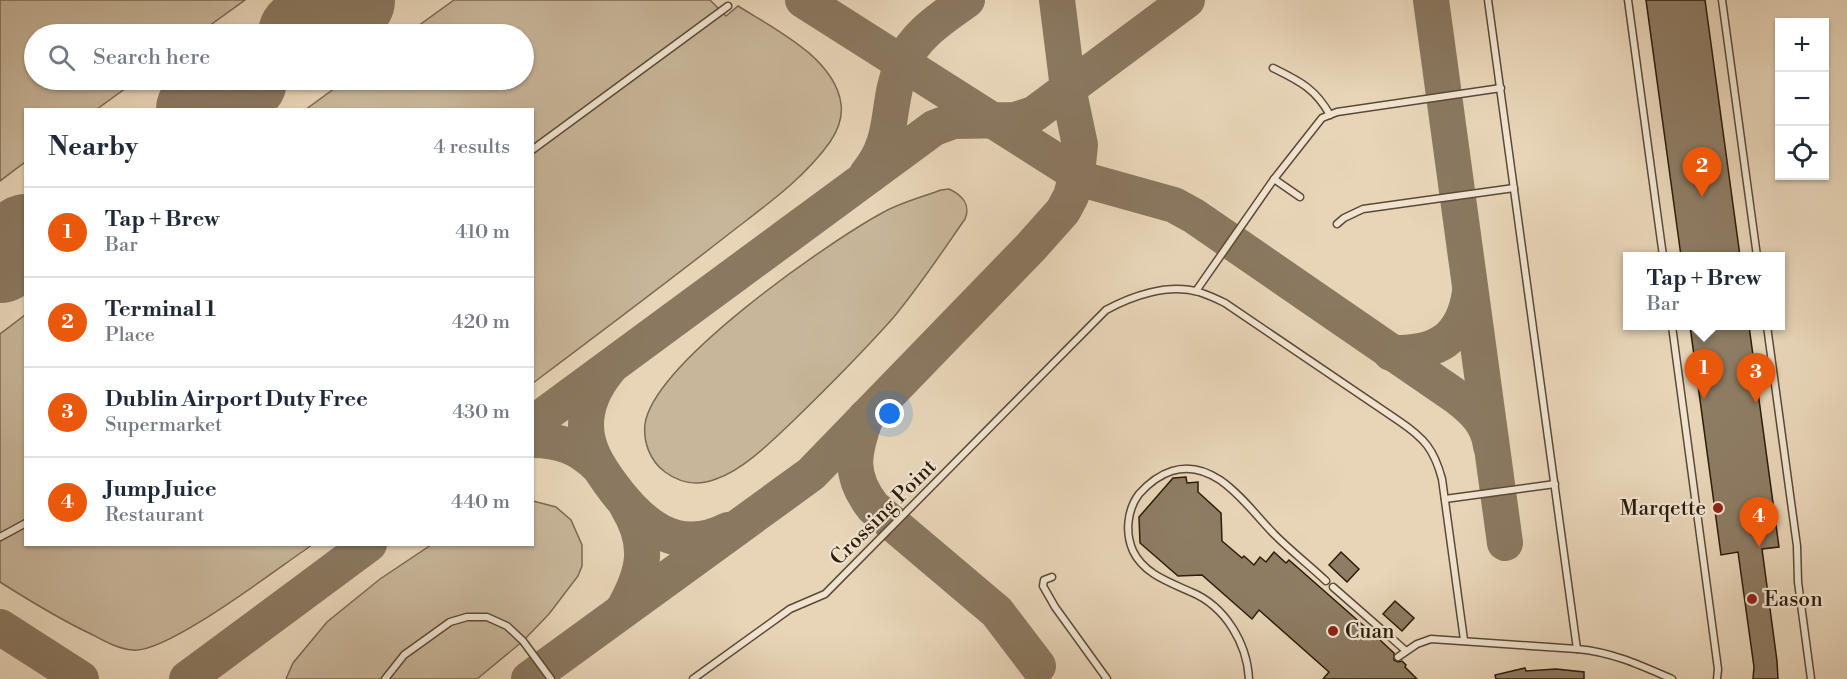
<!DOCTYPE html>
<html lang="en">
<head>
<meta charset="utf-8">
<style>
	body { margin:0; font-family:"Libre Bodoni",serif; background:#f6f6f7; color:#1f2937 }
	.controls { position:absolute; right:18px; top:18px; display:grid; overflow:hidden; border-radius:0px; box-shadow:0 2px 4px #0004 }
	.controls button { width:54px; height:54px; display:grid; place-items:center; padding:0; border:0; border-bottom:2px solid #e0e1e3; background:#fff; color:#1f2937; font:30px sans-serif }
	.you { position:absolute; left:890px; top:414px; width:21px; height:21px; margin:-15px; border:4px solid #fff; border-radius:50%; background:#1a73e8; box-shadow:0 0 0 9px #1a73e833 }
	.badge { display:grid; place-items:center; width:39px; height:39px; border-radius:50%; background:#ea580c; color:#fff; font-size:20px; font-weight:700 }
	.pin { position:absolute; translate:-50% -50px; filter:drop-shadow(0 2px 3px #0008) }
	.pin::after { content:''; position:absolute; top:32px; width:21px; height:18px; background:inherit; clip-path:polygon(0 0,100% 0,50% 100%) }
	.popup { position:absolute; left:1623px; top:252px; width:162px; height:78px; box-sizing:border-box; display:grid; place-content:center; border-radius:0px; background:#fff; filter:drop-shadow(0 2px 4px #0005); font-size:20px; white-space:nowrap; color:#747a83 }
	.popup b { font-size:22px; color:#1f2937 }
	.popup::after { content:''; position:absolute; left:50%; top:100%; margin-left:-12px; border:12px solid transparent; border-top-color:#fff }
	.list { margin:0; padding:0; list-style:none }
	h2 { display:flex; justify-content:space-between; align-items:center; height:78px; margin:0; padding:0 24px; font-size:26px }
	h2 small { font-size:20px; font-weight:400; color:#747a83 }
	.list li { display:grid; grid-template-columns:39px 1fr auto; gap:18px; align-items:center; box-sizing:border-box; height:90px; padding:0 24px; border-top:2px solid #e0e1e3 }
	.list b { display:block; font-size:22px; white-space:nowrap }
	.list p { margin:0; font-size:20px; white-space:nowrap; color:#747a83 }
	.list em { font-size:20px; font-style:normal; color:#747a83 }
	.icon { flex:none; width:33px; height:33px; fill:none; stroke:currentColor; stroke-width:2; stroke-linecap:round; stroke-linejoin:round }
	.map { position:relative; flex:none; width:1847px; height:679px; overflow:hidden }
	.search { position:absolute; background:#fff; box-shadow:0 2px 4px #0004; left:24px; top:24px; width:510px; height:66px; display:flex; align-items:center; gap:15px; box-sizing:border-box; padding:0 21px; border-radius:33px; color:#747a83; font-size:22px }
	.panel { position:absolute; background:#fff; box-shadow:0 2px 4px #0004; left:24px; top:108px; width:510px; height:438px; border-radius:0px }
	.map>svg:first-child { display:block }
	.green { fill:#c8b69a; stroke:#7a6952; stroke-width:1.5 }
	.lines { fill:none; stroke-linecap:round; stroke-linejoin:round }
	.taxiway { stroke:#8a7860; stroke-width:36 }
	.runway { stroke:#8a7860; stroke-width:90 }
	.building { fill:#8e7c64; stroke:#2c1c09; stroke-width:1.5 }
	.service-casing { stroke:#5b4a35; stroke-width:9 }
	.service { stroke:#f0e4d1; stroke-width:6 }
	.poi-dot { fill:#8f2418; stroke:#f0e4d1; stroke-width:2 }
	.labels { text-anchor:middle; stroke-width:4.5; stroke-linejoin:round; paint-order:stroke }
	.poi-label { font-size:21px; fill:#2c1c09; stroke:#f0e4d1; text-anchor:start }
	.street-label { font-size:21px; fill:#2c1c09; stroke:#f0e4d1 }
</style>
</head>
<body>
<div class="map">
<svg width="1847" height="679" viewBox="0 0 1847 679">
	<rect width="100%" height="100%" fill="#e8d5b8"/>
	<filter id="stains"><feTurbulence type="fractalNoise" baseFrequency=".00333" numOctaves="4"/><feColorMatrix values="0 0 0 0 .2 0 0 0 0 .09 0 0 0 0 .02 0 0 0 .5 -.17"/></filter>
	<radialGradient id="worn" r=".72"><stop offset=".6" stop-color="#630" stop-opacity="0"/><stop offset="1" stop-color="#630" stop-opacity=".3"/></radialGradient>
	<g class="green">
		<polygon points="0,0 245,0 198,34 34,34 34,80 137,80 97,109 26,110 25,162 0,181"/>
		<path d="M454 0H710L726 16 738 6C773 28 835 58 841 104 843 118 838 130 830 142 803 180 762 208 725 237 662 286 597 335 533 383L532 110H305L346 80H524V34H407Z"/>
		<path d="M949 189C962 195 971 205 965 219 942 252 919 287 893 318 861 354 826 389 792 422 772 441 743 470 716 479 698 486 680 483 665 472 650 461 643 442 645 424 654 363 827 243 882 213 899 203 922 197 941 190Z"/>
		<path d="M25 315 26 544 312 545C279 567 167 654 133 650 118 649 104 641 91 634 59 619 30 601 0 582V334Z"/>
		<polygon points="533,501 556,507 571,520 582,545 582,566 578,576 549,614 523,641 477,679 286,679 293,663 327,622 380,579 431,545 532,544"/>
	</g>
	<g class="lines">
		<g class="taxiway">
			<path d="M803 0 1088 181 1174 205 1194 216 1457 397C1474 410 1488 423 1491 446"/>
			<polyline points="1431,0 1505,543"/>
			<path d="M867 174C897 138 885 105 902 65 913 36 943 17 967 0"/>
			<path d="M1391 353C1436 354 1463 340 1470 292"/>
			<path d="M608 370C595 386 586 404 586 425 586 447 597 465 610 483 639 523 676 557 728 530"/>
			<path d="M866 417C853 453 848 475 873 507L997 612 1038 666"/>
			<polyline points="532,424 934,128 953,121 1015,120 1034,114 1187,0"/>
			<path d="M532 440C560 440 579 447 599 467"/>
			<path d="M623 610C644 573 651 545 627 506"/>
			<polyline points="0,627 81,679"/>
			<polyline points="187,679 369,544"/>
			<polyline points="529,679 811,474 1030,248 1063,211 1071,196 1077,174 1080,145 1068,88 1057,0"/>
		</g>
		<g class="runway">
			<polyline points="303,34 350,0"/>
			<polyline points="201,110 242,80"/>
			<polyline points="0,258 26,239"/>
		</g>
	</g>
	<g class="building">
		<polygon points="1646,0 1705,0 1740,256 1681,256"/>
		<polygon points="1690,326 1749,326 1779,547 1762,549 1777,661 1778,679 1753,679 1754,667 1738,552 1721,555"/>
		<polygon points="1186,477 1187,483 1198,482 1198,492 1221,513 1222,541 1242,558 1244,556 1254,565 1260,557 1266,562 1274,552 1286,563 1289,560 1380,640 1394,653 1394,660 1398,662 1402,661 1406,665 1405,667 1417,679 1323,679 1329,672 1259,610 1252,619 1202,575 1178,576 1140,543 1139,517 1173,478"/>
		<polygon points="1341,552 1359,569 1347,582 1329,565"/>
		<polygon points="1395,601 1414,618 1402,631 1383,614"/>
		<polygon points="1525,668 1526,671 1556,669 1584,672 1584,679 1496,679 1495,675"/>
	</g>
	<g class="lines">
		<g class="service-casing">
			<g id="service">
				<polyline points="1488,0 1577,649"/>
				<polyline points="1628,0 1663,256"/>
				<polyline points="1722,0 1757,256"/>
				<path d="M1273 68C1299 81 1315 88 1330 115"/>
				<polyline points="532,150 728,6"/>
				<polyline points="1274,179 1300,197"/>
				<polyline points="1337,224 1344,218 1363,209 1514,188"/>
				<polyline points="1196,291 1274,179 1322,118 1337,112 1501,88"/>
				<polyline points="1672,326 1718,669 1717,679"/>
				<polyline points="1767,326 1797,546 1798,582 1811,679"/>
				<polyline points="1445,499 1555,484"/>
				<polyline points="0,537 26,523"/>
				<polyline points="1052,577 1044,580 1043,586 1055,607 1107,679"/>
				<polyline points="1333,587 1381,629"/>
				<polyline points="1388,635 1406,651"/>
				<path d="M1398 657 1417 644 1431 639 1577 649C1612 652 1640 665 1672 679"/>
				<polyline points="385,679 404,655 450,622 467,617 487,617 507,626 523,641 551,679"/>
				<path d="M693 679 790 609 825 594 1106 310C1132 296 1168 283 1199 292 1208 295 1217 299 1225 303L1399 421C1424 438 1434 449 1442 479L1464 640"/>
				<path d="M1249 679C1247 643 1225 606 1191 592 1169 582 1144 574 1133 551 1125 533 1127 510 1139 494 1148 484 1159 475 1172 471 1216 457 1248 508 1275 535 1291 551 1309 565 1326 581"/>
			</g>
		</g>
		<use href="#service" class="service"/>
	</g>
	<g class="poi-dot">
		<circle cx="1718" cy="508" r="6"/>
		<circle cx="1752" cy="599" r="6"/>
		<circle cx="1333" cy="631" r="6"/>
	</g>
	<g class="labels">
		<g class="poi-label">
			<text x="1706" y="515" text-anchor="end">Marqette</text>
			<text x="1764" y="606">Eason</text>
			<text x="1345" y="638">Cuan</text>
		</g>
		<g class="street-label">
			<text transform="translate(883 512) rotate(-45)" y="7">Crossing Point</text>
		</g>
	</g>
	<rect width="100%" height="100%" filter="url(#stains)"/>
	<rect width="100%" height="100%" fill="url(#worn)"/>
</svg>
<div class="controls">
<button>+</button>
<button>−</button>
<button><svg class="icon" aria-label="locate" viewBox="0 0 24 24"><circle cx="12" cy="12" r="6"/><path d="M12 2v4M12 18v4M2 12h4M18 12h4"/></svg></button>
</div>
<div class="you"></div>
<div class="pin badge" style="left:1704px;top:399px">1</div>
<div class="popup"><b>Tap + Brew</b>Bar</div>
<div class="pin badge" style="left:1702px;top:197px">2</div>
<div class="pin badge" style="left:1756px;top:403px">3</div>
<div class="pin badge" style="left:1759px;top:547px">4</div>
<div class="search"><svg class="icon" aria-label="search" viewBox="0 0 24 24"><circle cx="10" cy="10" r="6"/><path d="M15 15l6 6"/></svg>Search here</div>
<section class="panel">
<h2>Nearby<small>4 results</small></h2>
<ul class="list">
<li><span class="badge">1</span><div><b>Tap + Brew</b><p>Bar</p></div><em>410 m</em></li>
<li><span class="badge">2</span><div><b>Terminal 1</b><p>Place</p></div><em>420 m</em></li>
<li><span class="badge">3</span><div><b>Dublin Airport Duty Free</b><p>Supermarket</p></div><em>430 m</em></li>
<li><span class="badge">4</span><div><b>Jump Juice</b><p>Restaurant</p></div><em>440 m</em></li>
</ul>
</section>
</div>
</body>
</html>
